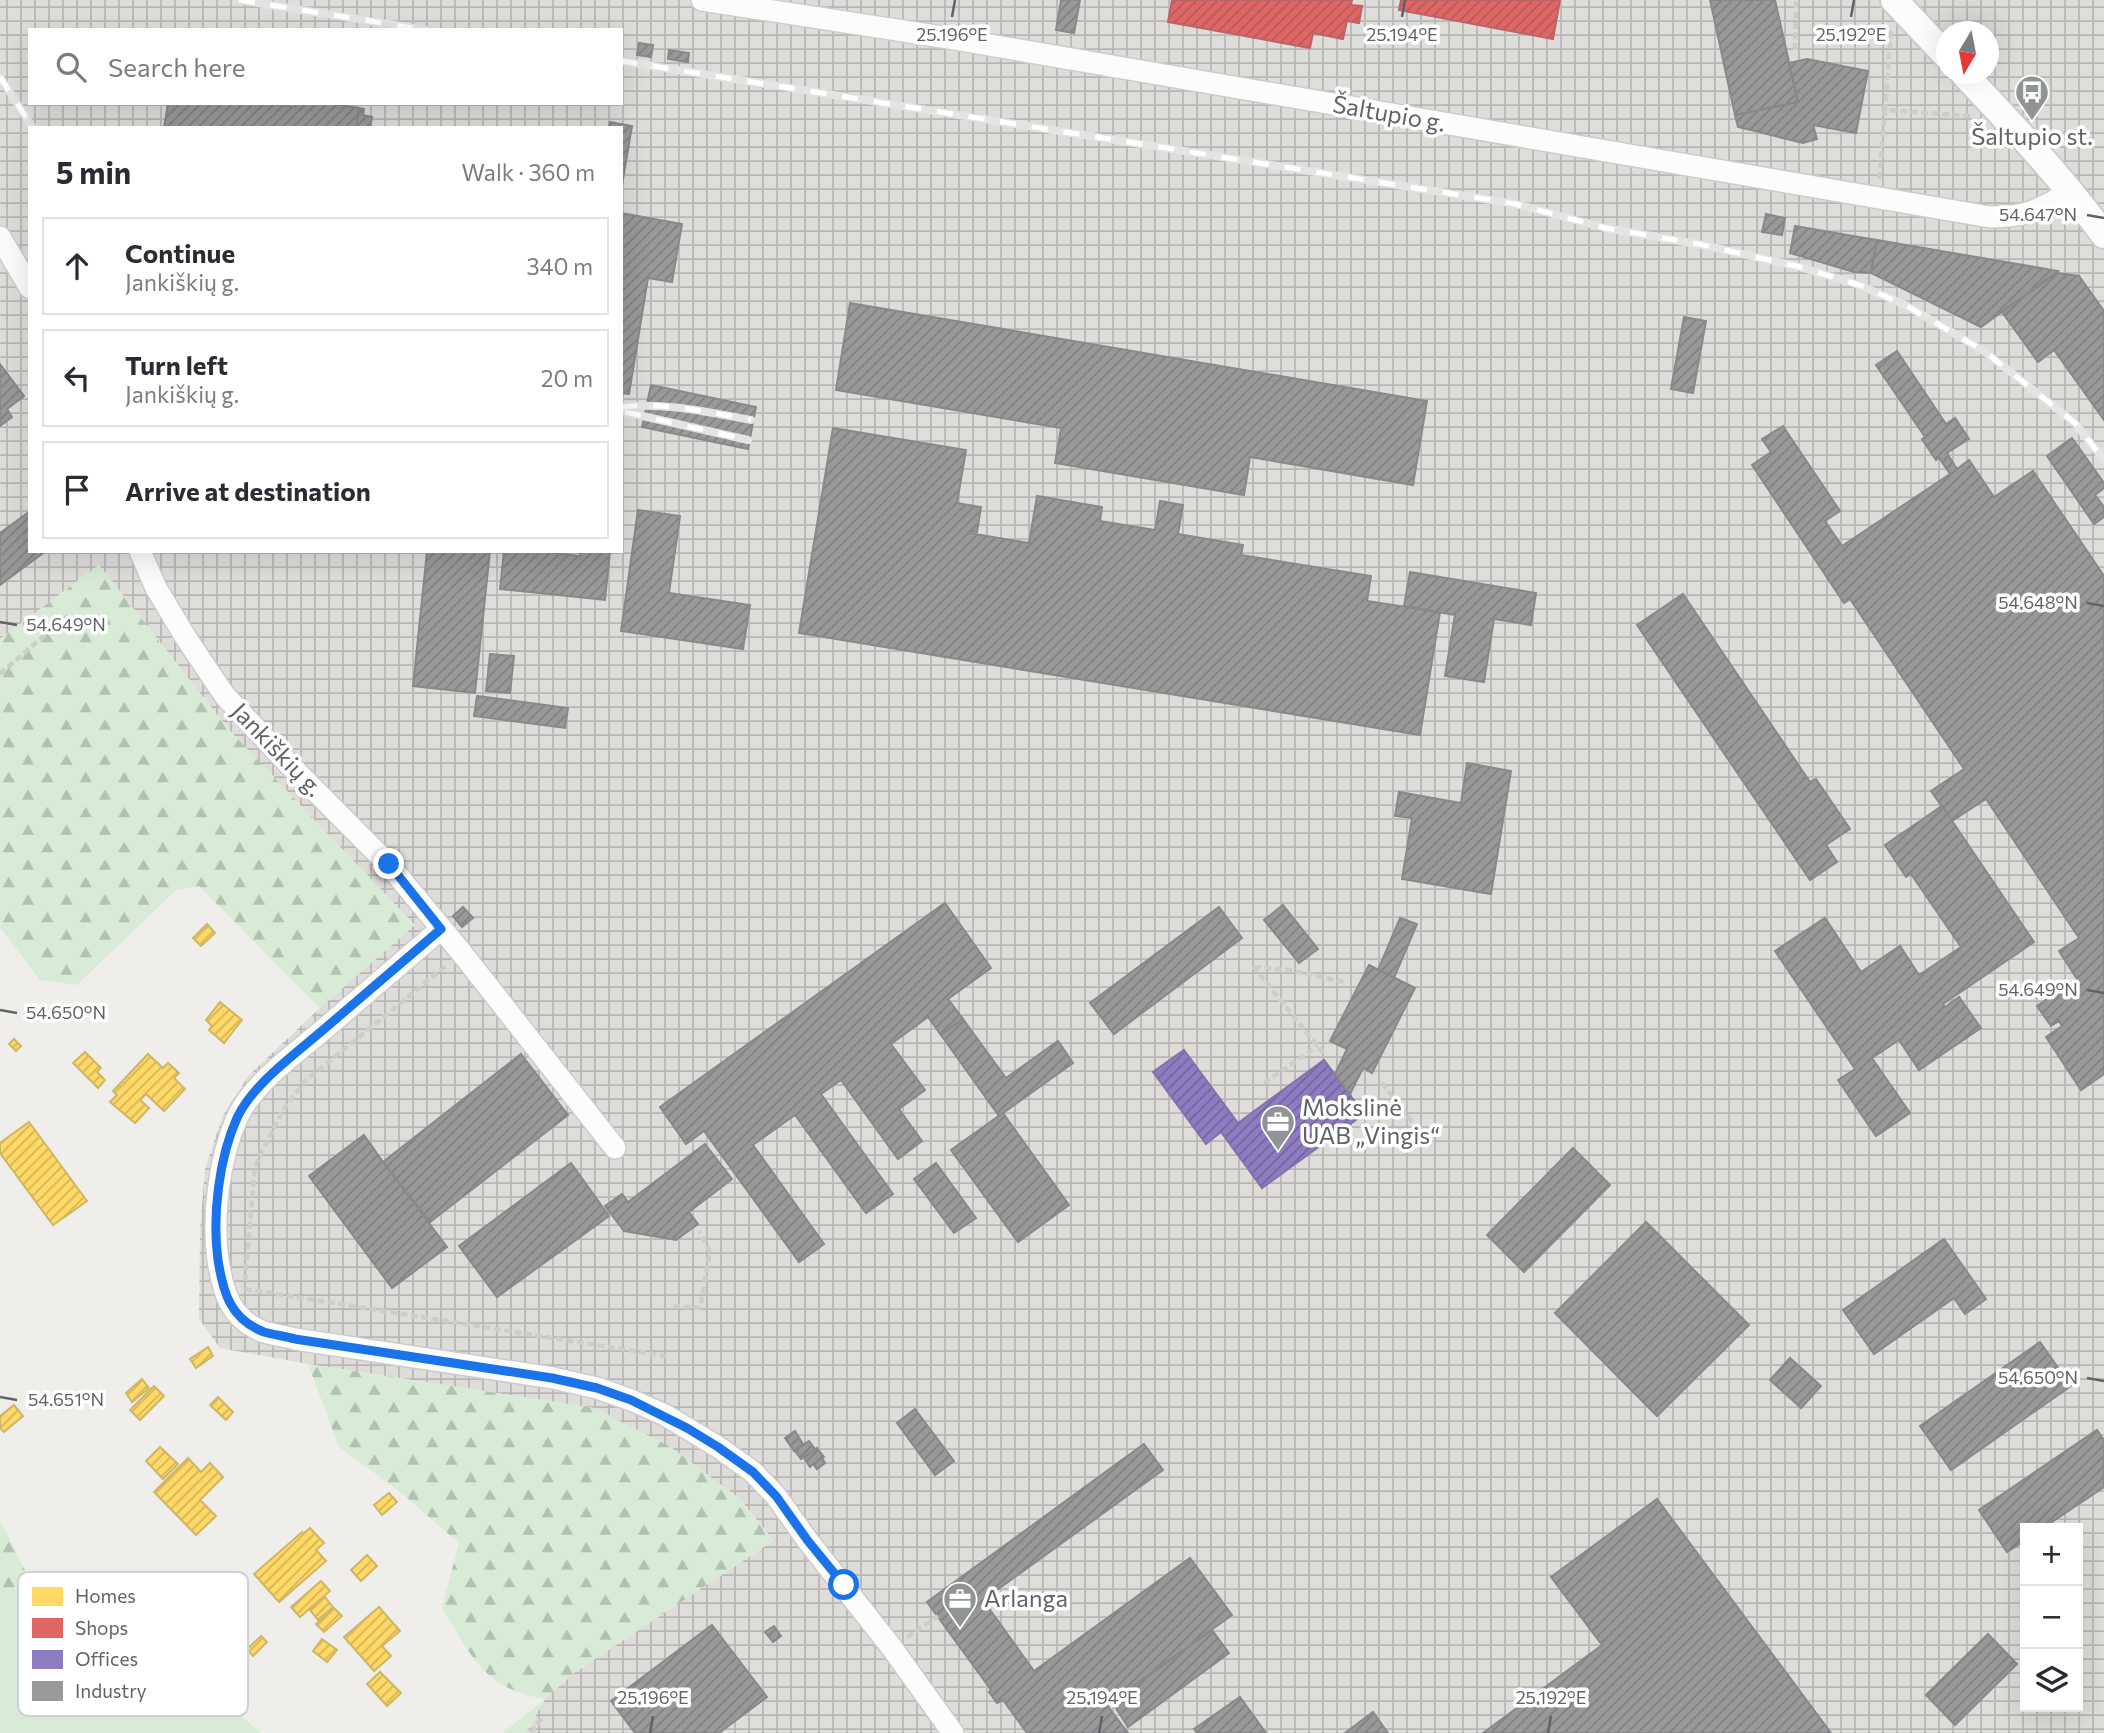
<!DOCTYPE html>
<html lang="en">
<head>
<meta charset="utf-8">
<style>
	body { margin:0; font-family:Commissioner,sans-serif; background:#f7f7f7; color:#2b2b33 }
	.controls { position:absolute; right:21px; bottom:21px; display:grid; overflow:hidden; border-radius:0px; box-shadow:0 7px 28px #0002 }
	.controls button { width:63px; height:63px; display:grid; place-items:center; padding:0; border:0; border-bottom:2px solid #e1e1e2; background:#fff; color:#2b2b33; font:35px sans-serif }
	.compass { position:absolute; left:1936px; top:21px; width:63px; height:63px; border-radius:50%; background:#fff; box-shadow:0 7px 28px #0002; rotate:190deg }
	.stop { position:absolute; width:21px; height:21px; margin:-16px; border:5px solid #1a73e8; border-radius:50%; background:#fff }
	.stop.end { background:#1a73e8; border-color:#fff; box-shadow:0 2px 7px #0008 }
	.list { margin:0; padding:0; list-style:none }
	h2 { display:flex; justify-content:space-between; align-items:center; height:91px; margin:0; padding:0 28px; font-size:30px }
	h2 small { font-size:23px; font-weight:400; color:#7c7c81 }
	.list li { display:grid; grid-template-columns:46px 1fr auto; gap:21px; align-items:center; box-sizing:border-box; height:98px; margin:0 14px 14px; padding:0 14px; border:2px solid #e1e1e2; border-radius:0px }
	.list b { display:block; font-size:26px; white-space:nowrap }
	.list p { margin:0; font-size:23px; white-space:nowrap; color:#7c7c81 }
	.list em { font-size:23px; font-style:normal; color:#7c7c81 }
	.icon { flex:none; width:38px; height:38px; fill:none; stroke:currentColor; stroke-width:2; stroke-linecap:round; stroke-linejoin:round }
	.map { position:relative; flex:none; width:2104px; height:1733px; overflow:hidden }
	.search { position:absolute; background:#fff; box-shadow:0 7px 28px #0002; left:28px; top:28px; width:595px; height:77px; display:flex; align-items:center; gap:18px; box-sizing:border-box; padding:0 24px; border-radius:0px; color:#7c7c81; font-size:26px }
	.panel { position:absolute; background:#fff; box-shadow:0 7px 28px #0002; left:28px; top:126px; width:595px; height:427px; border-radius:0px }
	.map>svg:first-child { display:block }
	.industrial { fill:url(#industrial-grid); fill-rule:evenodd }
	.green { fill:#d8ebd6 }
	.forest { fill:url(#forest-firs) }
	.homes { fill:url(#homes-hatch); stroke:#cfb667; stroke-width:2 }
	.shops { fill:url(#shops-hatch); stroke:#b96567; stroke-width:2 }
	.offices { fill:url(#offices-hatch); stroke:#8074a8; stroke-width:2 }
	.industry { fill:url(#industry-hatch); stroke:#88898a; stroke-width:2 }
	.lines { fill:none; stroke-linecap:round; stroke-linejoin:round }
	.minor-casing { stroke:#cbcccc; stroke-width:24 }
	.tertiary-casing { stroke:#cbcccc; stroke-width:30 }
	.path { stroke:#cacfcc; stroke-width:4.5; stroke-dasharray:7 3.5; stroke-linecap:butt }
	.minor { stroke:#fdfcfc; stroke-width:21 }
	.tertiary { stroke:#fdfcfc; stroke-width:26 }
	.rail-casing { stroke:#e4e4e4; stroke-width:8 }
	.rail { stroke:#fff; stroke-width:5; stroke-dasharray:16; stroke-linecap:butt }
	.route { stroke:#1a73e8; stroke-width:9 }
	.ticks { fill:none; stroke:#5f6368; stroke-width:2.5 }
	.labels { text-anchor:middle; stroke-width:7; stroke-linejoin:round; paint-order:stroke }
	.street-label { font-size:24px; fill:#5f6368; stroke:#fff }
	.poi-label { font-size:24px; fill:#5f6368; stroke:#fff; text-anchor:start }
	.key { fill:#fff; stroke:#cfd0d2; stroke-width:2 }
	.key-label { font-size:19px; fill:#5f6368 }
	.ticks-label { font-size:18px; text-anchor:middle; fill:#5f6368; stroke:#fff; stroke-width:7; stroke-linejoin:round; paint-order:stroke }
</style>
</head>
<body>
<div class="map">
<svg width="2104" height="1733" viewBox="0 0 2104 1733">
	<defs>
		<pattern id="industrial-grid" width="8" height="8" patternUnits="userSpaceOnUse" patternTransform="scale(1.75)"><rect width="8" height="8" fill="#dfddda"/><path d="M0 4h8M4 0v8" fill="none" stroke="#b8b7b5"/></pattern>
		<pattern id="forest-firs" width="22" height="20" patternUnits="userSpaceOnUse" patternTransform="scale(1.75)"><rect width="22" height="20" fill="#d8ebd6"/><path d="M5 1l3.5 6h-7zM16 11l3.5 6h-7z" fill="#b2c2b1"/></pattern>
		<pattern id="homes-hatch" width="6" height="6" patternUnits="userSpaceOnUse" patternTransform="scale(1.75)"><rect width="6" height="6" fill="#ffd966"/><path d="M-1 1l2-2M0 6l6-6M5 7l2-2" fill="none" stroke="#d2b458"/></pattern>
		<pattern id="shops-hatch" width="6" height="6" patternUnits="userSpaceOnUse" patternTransform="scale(1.75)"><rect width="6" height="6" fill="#e06666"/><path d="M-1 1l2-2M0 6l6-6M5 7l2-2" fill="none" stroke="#b95858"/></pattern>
		<pattern id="offices-hatch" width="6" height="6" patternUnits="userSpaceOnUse" patternTransform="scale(1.75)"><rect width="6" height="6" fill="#8e7cc3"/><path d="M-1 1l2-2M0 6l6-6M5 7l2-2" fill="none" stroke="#72649a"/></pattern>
		<pattern id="industry-hatch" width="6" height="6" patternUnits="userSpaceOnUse" patternTransform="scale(1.75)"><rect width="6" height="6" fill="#999"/><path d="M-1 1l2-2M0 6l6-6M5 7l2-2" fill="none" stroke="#808081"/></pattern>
	</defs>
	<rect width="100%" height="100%" fill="#efeeea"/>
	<path class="industrial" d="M0 0H2104V1733H526L545 1699 574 1673 773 1540 740 1499 671 1448 594 1408 308 1364 220 1348 199 1319 200 1232 205 1169 223 1115 249 1075 320 1008 414 925 230 731 99 565 0 639ZM30 30H621V103H30ZM1946 32H1988V74H1946ZM30 128H621V551H30ZM2025 1528H2078V1707H2025Z"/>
	<g class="green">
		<polygon points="34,1588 87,1693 170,1657 261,1733 0,1733 0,1589"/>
		<polygon points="545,1699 526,1733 503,1733"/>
	</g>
	<g class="forest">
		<polygon points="99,565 230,731 415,925 320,1008 199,886 176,890 77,985 40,980 0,928 0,639"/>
		<path d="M308 1364 594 1408 671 1447 740 1499 773 1541 574 1673 545 1699C483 1689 472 1656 442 1608L459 1543 399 1491 339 1447Z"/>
		<polygon points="0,1520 34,1588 0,1589"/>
	</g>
	<g class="homes">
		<polygon points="207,924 215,933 201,946 193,938"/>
		<polygon points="220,1002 242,1020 224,1043 209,1030 212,1026 206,1020"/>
		<polygon points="14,1039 21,1046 16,1051 9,1044"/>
		<polygon points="85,1052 101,1068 97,1072 105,1080 98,1088 73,1063"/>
		<polygon points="148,1054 163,1068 168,1063 179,1073 174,1078 185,1089 164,1111 146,1094 140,1100 149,1108 135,1123 110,1102 117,1095 113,1091"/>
		<polygon points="29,1122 87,1201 53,1225 0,1153 0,1143"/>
		<polygon points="208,1347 213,1356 196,1368 190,1359"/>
		<polygon points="142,1379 149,1388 132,1402 126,1393"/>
		<polygon points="154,1386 164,1396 140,1420 130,1410"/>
		<polygon points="218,1397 233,1412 226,1420 210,1405"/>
		<polygon points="14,1405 23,1416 4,1432 0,1428 0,1416"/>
		<polygon points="160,1447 178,1464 163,1479 146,1461"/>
		<polygon points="188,1458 201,1472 210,1463 223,1477 200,1500 216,1516 196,1535 154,1492"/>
		<polygon points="389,1493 397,1502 382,1515 374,1505"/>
		<polygon points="310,1528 324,1543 316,1550 326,1561 279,1602 254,1574 302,1532 303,1534"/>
		<polygon points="367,1555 377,1566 361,1581 351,1570"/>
		<polygon points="321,1581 330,1591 300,1617 291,1607"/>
		<polygon points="325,1597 333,1607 318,1620 310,1610"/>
		<polygon points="379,1607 400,1631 382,1646 391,1656 374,1671 344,1637"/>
		<polygon points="334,1608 342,1616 324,1632 316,1624"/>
		<polygon points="261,1636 267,1642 253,1656 247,1649"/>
		<polygon points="322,1639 337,1650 327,1662 313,1651"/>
		<polygon points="380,1672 401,1693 387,1706 367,1684"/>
	</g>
	<g class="shops">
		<polygon points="1172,0 1352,0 1351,5 1362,6 1359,23 1347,21 1343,39 1313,33 1310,48 1168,22"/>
		<polygon points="1401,0 1560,0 1553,39 1399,10"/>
	</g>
	<polygon class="offices" points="1184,1050 1238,1123 1324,1060 1364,1114 1262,1188 1221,1132 1206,1144 1153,1072"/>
	<g class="industry">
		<polygon points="1061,0 1080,0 1074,33 1056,30"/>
		<polygon points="1710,0 1775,0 1798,102 1735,115"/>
		<polygon points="639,43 653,45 651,57 637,55"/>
		<polygon points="669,50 689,53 688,62 668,59"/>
		<polygon points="1807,59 1868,71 1856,133 1813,125 1817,139 1803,143 1738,127 1735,115 1798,102 1789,63"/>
		<polygon points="168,103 269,103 295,107 295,103 328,103 359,108 356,128 164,128"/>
		<polygon points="359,108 364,109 363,115 372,117 370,128 356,128"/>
		<polygon points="610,122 632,126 621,191 621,128 609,128"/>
		<polygon points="621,213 682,224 672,282 648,278 629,394 621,393"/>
		<polygon points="1766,214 1785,218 1782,235 1762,232"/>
		<polygon points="1795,226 1877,240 1871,273 1854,272 1790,253"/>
		<polygon points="1877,240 2058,271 1981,327 1871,273"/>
		<polygon points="2057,273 2079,276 2104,311 2104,420 2054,350 2038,362 2002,312"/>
		<polygon points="850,303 1427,401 1413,485 1250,457 1244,495 1055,463 1061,428 836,390"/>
		<polygon points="1684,317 1706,321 1693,393 1671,389"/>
		<polygon points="1897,351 1946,424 1955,418 1969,439 1947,453 1957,469 1969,460 1994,497 2033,471 2104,576 2104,1074 2081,1090 2046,1037 2062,1026 2059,1021 2051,1026 2037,1006 2077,979 2059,951 2079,938 1986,799 1952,821 1931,791 1964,769 1850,599 1844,603 1752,465 1771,452 1762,439 1783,426 1840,511 1825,521 1842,546 1950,474 1939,458 1936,460 1922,439 1925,437 1876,365"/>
		<polygon points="0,364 24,396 7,409 12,417 0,426"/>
		<polygon points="651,385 756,407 748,449 642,427"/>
		<polygon points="833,428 966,450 957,503 981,507 977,532 969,531 969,533 1029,543 1037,496 1102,507 1100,521 1155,530 1160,501 1183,505 1178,534 1243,545 1241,555 1371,576 1367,601 1440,612 1420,735 799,633"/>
		<polygon points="2072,438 2104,483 2104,488 2095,495 2104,507 2104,517 2094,524 2047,456"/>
		<polygon points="638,510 680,516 669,593 750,605 743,649 621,631"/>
		<polygon points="29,512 30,551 46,551 0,585 0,533"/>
		<polygon points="427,551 490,551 475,693 413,686"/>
		<polygon points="504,551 538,551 580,556 580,551 610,551 605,600 500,589"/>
		<polygon points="1410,572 1536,593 1531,625 1494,619 1484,682 1445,676 1455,615 1404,606"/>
		<polygon points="1683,594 1810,782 1816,779 1850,829 1826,845 1837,862 1810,880 1637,625"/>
		<polygon points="490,654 514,656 510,693 486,691"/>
		<polygon points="477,696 568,708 565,728 474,716"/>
		<polygon points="1467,763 1511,771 1491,894 1402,879 1412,818 1395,816 1399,792 1461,803"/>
		<polygon points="1942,806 2034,942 1943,1004 1945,1007 1959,997 1981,1028 1919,1070 1899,1040 1872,1058 1910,1113 1876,1136 1838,1080 1855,1069 1775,951 1825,918 1861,972 1900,946 1919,975 1961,947 1911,874 1906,877 1885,845"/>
		<polygon points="945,903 991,968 948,999 963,1019 941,1035 928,1017 891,1044 925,1090 899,1109 922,1141 898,1159 841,1080 821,1094 893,1194 866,1213 795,1115 753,1145 824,1244 799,1262 704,1131 686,1144 660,1107"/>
		<polygon points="1283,905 1318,949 1299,963 1264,920"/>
		<polygon points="463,907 473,918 462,927 453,916"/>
		<polygon points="1219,907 1242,938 1114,1034 1090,1003"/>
		<polygon points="1400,918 1417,924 1394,978 1378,970"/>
		<polygon points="1369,965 1415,988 1372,1073 1363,1068 1350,1094 1335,1074 1347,1049 1330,1041"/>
		<polygon points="963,1019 1006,1078 1058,1041 1073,1063 999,1116 941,1035"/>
		<polygon points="521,1054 568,1115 430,1222 383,1162"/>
		<polygon points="1003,1113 1069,1205 1018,1242 951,1150"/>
		<polygon points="364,1135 383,1162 447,1247 392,1288 309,1176"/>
		<polygon points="705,1144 732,1179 689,1212 698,1224 676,1240 624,1231 605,1206 622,1194 628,1202"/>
		<polygon points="1573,1148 1610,1185 1524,1272 1487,1235"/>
		<polygon points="571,1163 609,1216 497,1297 459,1246"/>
		<polygon points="936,1163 976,1218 954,1233 914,1179"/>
		<polygon points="1646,1222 1749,1325 1657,1416 1555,1313"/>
		<polygon points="1944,1239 1986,1299 1965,1314 1954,1298 1874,1354 1843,1310"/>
		<polygon points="2040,1342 2071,1386 1951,1470 1920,1426"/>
		<polygon points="1790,1358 1821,1386 1801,1408 1770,1380"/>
		<polygon points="915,1409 954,1461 935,1475 897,1423"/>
		<polygon points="2097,1430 2104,1440 2104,1487 2043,1528 2025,1528 2025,1540 2007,1552 1979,1510"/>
		<polygon points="795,1431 803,1444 794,1451 785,1438"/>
		<polygon points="809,1441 815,1449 801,1459 795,1451"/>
		<polygon points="1144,1444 1163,1470 983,1600 1034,1671 1190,1558 1232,1615 1107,1705 1128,1733 1027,1733 1003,1700 997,1703 989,1692 991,1690 927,1602"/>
		<polygon points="817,1448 824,1457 822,1458 825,1463 817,1469 813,1464 810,1467 804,1458"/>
		<polygon points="1657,1499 1831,1733 1483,1733 1602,1645 1551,1577"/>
		<polygon points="712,1625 767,1697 719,1733 635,1733 611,1701"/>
		<polygon points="774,1626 781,1636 773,1642 765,1632"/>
		<polygon points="1212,1630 1229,1653 1128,1727 1112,1702"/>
		<polygon points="1988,1634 2017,1664 1955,1725 1926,1695"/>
		<polygon points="1240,1697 1266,1733 1197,1733 1194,1729"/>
		<polygon points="1373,1712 1388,1733 1345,1733"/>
	</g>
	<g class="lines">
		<g class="minor-casing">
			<g id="minor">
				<path d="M702 0 949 38 1990 217C2027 217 2040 210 2071 191"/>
				<polyline points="0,237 30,288"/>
				<polyline points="140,551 156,588 186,638 225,696 285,760 389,865 461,952 615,1148"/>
				<path d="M441 929C401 963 362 997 323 1030 295 1054 252 1084 237 1118 219 1159 212 1216 218 1260 223 1292 230 1319 264 1332 274 1335 285 1336 295 1339L553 1378 597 1388 631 1400 665 1415 718 1447 753 1472 776 1496 808 1541 892 1648 953 1733"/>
			</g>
		</g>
		<g class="tertiary-casing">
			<g id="tertiary">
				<polyline points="1894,0 1946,55"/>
				<path d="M1964 74C2013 126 2061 177 2104 235"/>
			</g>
		</g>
		<g class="path">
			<polyline points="1891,31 1885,110 1972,116"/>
			<polyline points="1795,50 1796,0"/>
			<polyline points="1879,179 1885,110"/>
			<polyline points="0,674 66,617"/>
			<polyline points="1253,966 1323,1053"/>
			<polyline points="1254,967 1289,970 1345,982"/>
			<polyline points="1264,1083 1318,1046"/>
			<polyline points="1382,1083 1431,1146"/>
			<polyline points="245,1281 255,1166 283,1110 304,1082 447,965"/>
			<polyline points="245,1289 666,1356"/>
			<polyline points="673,1306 700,1308 710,1252 699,1231"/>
			<polyline points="907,1637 938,1616"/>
			<polyline points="531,1733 543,1716"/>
		</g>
		<use href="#minor" class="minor"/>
		<use href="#tertiary" class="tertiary"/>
		<g class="rail-casing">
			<g id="rail">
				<polyline points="239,0 426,30"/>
				<polyline points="621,61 1516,204 1605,228 1703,245 1800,267 1859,285 1905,305 1984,351 2075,423 2104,460"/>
				<polyline points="0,77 33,128"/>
				<path d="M621 407C665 402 708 412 751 420"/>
				<polyline points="625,412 748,440"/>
			</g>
		</g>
		<use href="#rail" class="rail"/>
	</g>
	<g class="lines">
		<path class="route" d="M389 864 441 929C401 963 362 997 323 1030 295 1054 253 1084 237 1118 219 1158 212 1216 218 1260 223 1292 230 1319 264 1332 274 1335 285 1336 295 1339L552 1378 597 1388 631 1400 687 1428 718 1447 753 1472 776 1496 808 1541 844 1585"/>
	</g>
	<path class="ticks" d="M952 17 955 0M1402 17 1405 0M1851 17 1854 0M2087 215 2104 218M2087 603 2104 606M0 622 17 625M2087 990 2104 993M0 1010 17 1013M2087 1378 2104 1381M0 1397 17 1400M650 1733 653 1716M1099 1733 1102 1716M1548 1733 1551 1716"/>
	<defs>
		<g id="bus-pin" transform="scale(1.75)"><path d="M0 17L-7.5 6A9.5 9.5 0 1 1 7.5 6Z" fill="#919496" stroke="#fff"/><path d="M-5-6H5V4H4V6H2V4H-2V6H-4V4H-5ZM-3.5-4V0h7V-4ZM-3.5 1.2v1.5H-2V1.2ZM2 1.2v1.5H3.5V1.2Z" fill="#fff"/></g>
		<g id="office-pin" transform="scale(1.75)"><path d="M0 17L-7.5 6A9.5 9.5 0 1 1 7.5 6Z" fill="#919496" stroke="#fff"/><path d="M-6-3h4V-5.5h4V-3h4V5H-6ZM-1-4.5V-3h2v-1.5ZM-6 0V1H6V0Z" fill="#fff"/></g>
	</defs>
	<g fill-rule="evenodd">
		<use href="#bus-pin" x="2032" y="92"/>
		<use href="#office-pin" x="1278" y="1122"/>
		<use href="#office-pin" x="960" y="1599"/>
	</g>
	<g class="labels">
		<g class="street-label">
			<text transform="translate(1389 114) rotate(10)" y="8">Šaltupio g.</text>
			<text transform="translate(277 750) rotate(46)" y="8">Jankiškių g.</text>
		</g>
		<g class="poi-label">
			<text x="2032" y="145" text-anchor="middle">Šaltupio st.</text>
			<text x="1302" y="1116">Mokslinė<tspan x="1302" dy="28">UAB „Vingis“</tspan></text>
			<text x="984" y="1607">Arlanga</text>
		</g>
	</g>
	<rect x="18" y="1572" width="230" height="144" rx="10" class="key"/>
	<rect x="32" y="1587" width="31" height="19" fill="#ffd966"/>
	<rect x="32" y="1618" width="31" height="20" fill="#e06666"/>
	<rect x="32" y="1650" width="31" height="19" fill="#8e7cc3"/>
	<rect x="32" y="1681" width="31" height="20" fill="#999"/>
	<g class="key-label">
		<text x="75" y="1603">Homes</text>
		<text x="75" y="1635">Shops</text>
		<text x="75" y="1666">Offices</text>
		<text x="75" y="1698">Industry</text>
	</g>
	<g class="ticks-label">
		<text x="952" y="41">25.196°E</text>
		<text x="1402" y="41">25.194°E</text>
		<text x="1851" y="41">25.192°E</text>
		<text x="2038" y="221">54.647°N</text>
		<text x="2038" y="609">54.648°N</text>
		<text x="66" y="631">54.649°N</text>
		<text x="2038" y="996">54.649°N</text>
		<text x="66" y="1019">54.650°N</text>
		<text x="2038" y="1384">54.650°N</text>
		<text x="66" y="1406">54.651°N</text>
		<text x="653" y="1704">25.196°E</text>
		<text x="1102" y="1704">25.194°E</text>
		<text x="1551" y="1704">25.192°E</text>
	</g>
</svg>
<div class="controls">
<button>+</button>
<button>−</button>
<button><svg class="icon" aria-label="layers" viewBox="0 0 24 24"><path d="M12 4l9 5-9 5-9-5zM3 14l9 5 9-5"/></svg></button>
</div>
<svg class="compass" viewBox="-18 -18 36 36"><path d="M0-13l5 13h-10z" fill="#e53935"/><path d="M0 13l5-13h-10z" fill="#7c7c81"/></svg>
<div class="stop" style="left:844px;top:1585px"></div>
<div class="stop end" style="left:389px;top:864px"></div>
<div class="search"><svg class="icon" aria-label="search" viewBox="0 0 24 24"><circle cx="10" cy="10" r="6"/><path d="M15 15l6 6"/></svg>Search here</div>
<section class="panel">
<h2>5 min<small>Walk · 360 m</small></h2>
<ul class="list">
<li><svg class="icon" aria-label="ahead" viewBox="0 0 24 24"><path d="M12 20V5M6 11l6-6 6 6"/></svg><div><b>Continue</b><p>Jankiškių g.</p></div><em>340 m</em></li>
<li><svg class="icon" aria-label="left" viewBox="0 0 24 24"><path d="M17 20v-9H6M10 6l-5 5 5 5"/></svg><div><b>Turn left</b><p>Jankiškių g.</p></div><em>20 m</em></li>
<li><svg class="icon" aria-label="arrive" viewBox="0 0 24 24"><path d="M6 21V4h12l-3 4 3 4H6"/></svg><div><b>Arrive at destination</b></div></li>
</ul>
</section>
</div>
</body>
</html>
